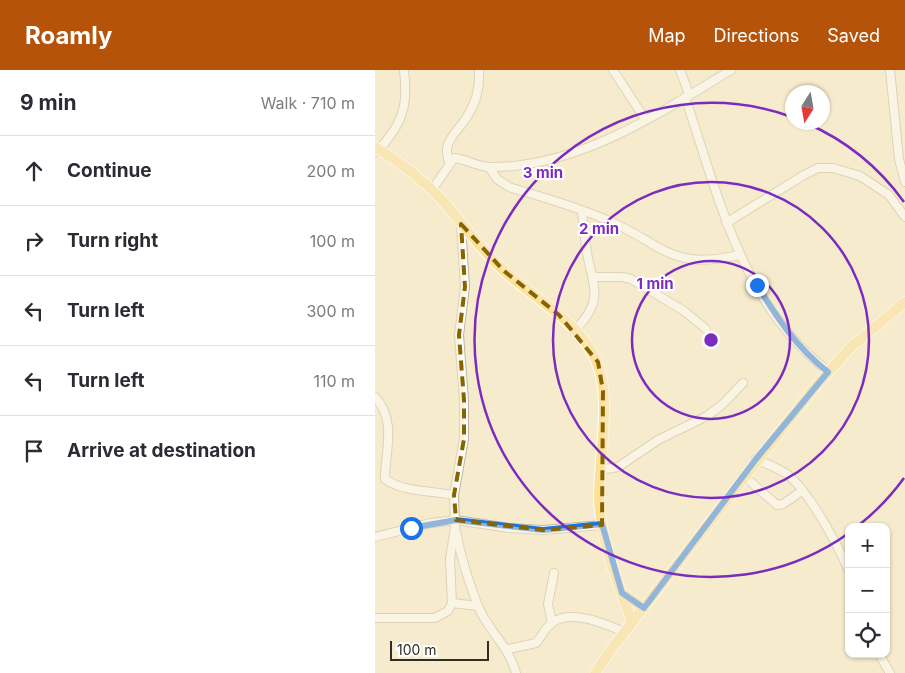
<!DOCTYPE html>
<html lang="en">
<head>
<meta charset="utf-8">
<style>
	body { margin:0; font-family:Inter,sans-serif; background:#f2f2f3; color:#2b2b33 }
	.controls { position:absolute; right:15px; bottom:15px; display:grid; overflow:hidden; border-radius:10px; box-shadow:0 1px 4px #0004 }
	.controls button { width:45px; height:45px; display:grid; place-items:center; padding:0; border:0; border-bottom:1px solid #e1e1e2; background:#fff; color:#2b2b33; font:25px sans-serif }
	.compass { position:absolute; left:410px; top:15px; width:45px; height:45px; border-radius:50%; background:#fff; box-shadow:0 1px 4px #0004; rotate:191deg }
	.scale { position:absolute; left:15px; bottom:12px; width:99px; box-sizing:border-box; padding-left:5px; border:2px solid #312d22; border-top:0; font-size:14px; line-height:18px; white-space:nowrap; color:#312d22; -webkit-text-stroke:4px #fff; paint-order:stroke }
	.stop { position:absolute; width:15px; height:15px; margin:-11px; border:4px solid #1a73e8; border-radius:50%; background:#fff }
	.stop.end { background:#1a73e8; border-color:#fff; box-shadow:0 1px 5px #0008 }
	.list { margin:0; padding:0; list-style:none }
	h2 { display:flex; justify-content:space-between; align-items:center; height:65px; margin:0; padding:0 20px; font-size:21px }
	h2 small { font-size:16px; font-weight:400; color:#7c7c81 }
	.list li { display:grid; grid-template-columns:32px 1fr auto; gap:15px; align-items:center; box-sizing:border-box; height:70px; padding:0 20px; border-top:1px solid #e1e1e2 }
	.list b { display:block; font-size:19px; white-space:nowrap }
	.list em { font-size:16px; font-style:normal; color:#7c7c81 }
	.icon { flex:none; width:28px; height:28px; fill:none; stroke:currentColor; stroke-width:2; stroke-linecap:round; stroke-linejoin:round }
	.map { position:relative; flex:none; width:530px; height:603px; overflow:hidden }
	header { display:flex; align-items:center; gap:30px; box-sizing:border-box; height:70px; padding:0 25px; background:#b45309; color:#fff }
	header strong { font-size:24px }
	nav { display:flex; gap:28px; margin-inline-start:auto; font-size:18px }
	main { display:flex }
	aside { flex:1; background:#fff }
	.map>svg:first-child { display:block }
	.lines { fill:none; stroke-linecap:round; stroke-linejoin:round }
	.minor-casing { stroke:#c1b69a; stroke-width:10 }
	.major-casing { stroke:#fff; stroke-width:12 }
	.minor { stroke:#fff; stroke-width:8 }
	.major { stroke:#fee198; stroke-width:10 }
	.route { stroke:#1a73e8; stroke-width:6 }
	.marked { fill:none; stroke:#886400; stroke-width:4; stroke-dasharray:10 6; stroke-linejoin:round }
	.ring { fill:none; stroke:#7b2cbf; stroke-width:2.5 }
	.centre { fill:#7b2cbf; stroke:#fff; stroke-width:2.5 }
	.ring-label { font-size:15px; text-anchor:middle; font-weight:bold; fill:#7b2cbf; stroke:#fff; stroke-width:4.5; stroke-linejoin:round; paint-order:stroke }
</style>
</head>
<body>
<header>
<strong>Roamly</strong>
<nav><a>Map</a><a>Directions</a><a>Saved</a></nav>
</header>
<main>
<aside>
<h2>9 min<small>Walk · 710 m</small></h2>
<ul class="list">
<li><svg class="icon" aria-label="ahead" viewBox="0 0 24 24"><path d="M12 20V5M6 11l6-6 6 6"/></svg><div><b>Continue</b></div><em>200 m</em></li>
<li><svg class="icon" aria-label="right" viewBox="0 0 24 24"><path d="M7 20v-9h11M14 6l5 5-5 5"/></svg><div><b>Turn right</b></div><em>100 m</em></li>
<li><svg class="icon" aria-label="left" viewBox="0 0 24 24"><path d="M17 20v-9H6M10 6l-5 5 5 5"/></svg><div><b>Turn left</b></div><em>300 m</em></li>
<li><svg class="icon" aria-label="left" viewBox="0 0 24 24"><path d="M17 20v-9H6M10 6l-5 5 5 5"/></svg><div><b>Turn left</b></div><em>110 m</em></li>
<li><svg class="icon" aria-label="arrive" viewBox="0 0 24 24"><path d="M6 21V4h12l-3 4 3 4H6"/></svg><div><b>Arrive at destination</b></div></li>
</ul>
</aside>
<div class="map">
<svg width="530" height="603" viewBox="0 0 530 603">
	<rect width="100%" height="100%" fill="#f6ebcd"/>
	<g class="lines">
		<g class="minor-casing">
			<g id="minor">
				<polyline points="238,0 270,49"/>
				<polyline points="305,0 314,24"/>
				<polyline points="515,0 524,89 530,112"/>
				<path d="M310 27C343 124 367 236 453 301"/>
				<path d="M0 82C6 78 10 73 14 67 31 46 32 26 29 0"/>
				<path d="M74 92C66 70 83 63 93 45 102 31 105 16 104 0"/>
				<path d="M114 97 122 109 134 117C167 127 200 136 232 150 289 174 294 201 364 185"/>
				<path d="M57 120 79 88C91 89 103 97 115 97 203 98 283 44 356 0"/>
				<polyline points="351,153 429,105 443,98 458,98 485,106 514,125 530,147"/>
				<polyline points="219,207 247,207 256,209 309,241 331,259"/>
				<path d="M199 261C229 231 219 219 212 183 210 169 208 155 207 141"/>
				<path d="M0 327C22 350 10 382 10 409 27 422 58 421 79 425"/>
				<path d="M381 389C391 394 404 398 413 405 436 424 462 474 474 501"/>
				<polyline points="225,400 243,397 283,370 332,346 348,334 368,313"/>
				<polyline points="369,406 402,435 408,434 427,421"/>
				<path d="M81 461C85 484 95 515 103 536 113 561 133 574 141 603"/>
				<polyline points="0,467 56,453 81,450 134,458 168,460 227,455"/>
				<polyline points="77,533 103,536"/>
				<polyline points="0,548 60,548 73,541 77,533 75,489 80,457 79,425 89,369 89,330 84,265 90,217 86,154"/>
				<polyline points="177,553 173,534 179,503"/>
				<path d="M133 579 161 573C166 567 171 557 178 552 197 539 231 554 249 562"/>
				<polyline points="504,584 515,603"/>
			</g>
		</g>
		<g class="major-casing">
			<g id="major">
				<path d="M0 77C23 91 46 108 65 128 87 152 104 178 128 200 161 231 216 257 226 306 234 342 224 390 224 428 225 469 243 513 257 552"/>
				<polyline points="247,523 269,538"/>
				<polyline points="220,603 238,577 439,318 476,277 530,232"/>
			</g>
		</g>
		<use href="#minor" class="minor"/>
		<use href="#major" class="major"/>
	</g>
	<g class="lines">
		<path class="route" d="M36 458 81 450 168 460 227 454 247 523 269 538 381 389 453 302C422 278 402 248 382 215"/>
	</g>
	<path d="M0 0H530V603H0ZM86 154 129 201 184 245 223 292 228 321 227 455 168 460 81 450 79 425 89 369V330L84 265 90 217Z" fill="#f6ebcd" fill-opacity=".55" fill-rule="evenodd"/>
	<path class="marked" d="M86 154 129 201 184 245 223 292 228 321 227 455 168 460 81 450 79 425 89 369V330L84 265 90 217Z"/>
	<g class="ring">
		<circle cx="336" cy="270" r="79"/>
		<circle cx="336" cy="270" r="158"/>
		<path d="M529 408A237 237 0 0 1 484 455M474 463A237 237 0 1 1 417 47M431 53A237 237 0 0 1 529 132"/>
	</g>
	<circle cx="336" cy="270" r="8" class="centre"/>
	<g class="ring-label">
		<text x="168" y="108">3 min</text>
		<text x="224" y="164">2 min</text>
		<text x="280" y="219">1 min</text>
	</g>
</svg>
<div class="controls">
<button>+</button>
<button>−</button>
<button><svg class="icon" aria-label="locate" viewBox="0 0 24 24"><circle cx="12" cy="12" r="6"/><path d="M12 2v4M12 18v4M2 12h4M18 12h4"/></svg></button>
</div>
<svg class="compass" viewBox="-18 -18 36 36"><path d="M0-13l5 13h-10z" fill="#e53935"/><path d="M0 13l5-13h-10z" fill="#7c7c81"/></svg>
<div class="scale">100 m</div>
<div class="stop" style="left:36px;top:458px"></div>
<div class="stop end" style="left:382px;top:215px"></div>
</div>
</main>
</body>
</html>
